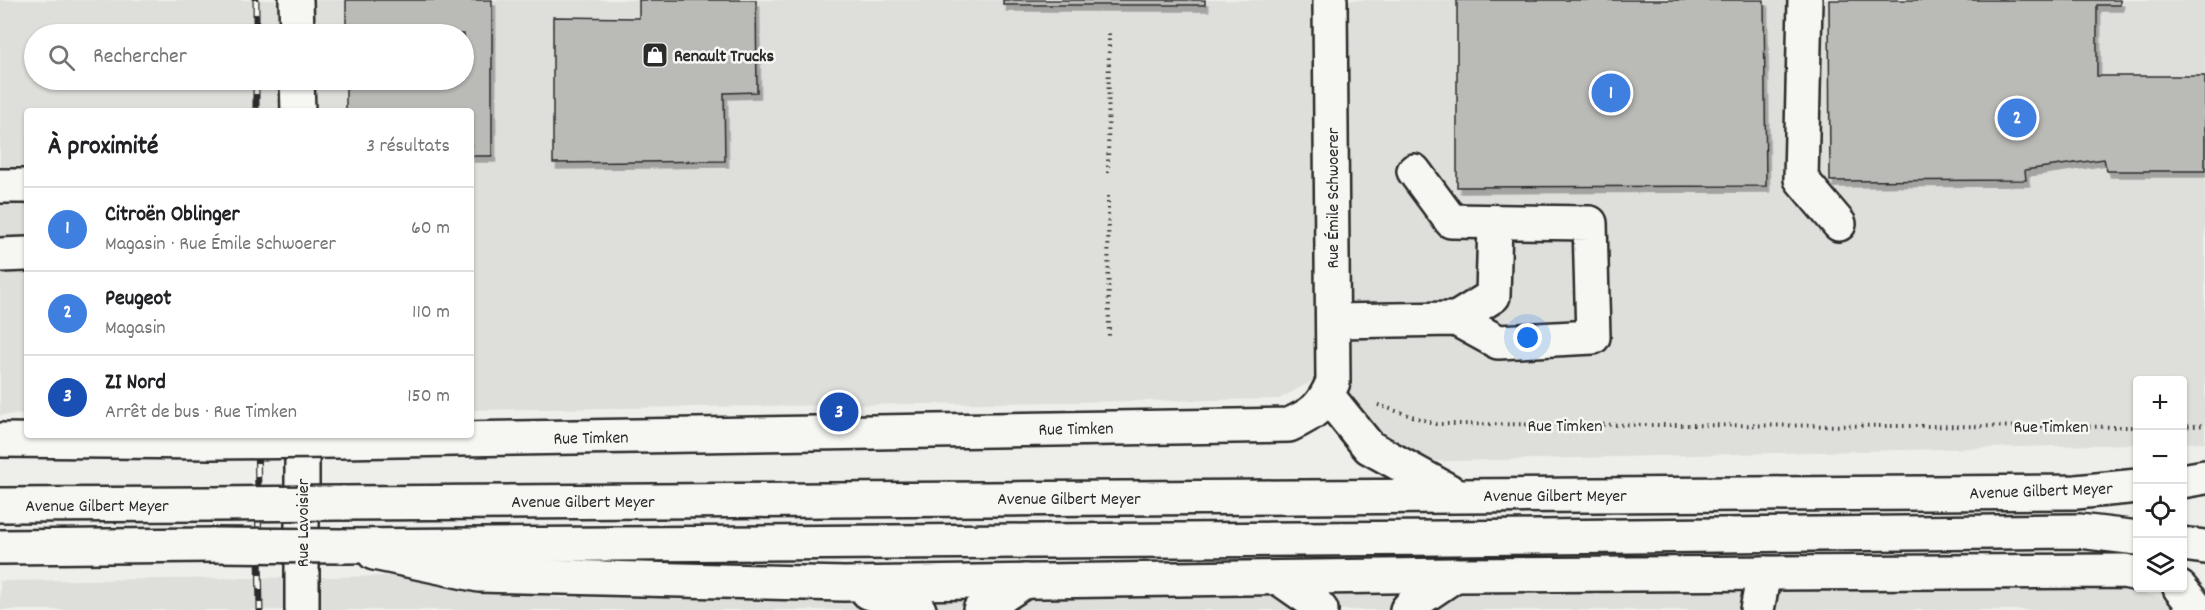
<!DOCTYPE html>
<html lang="fr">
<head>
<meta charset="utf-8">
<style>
	body { margin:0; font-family:Dekko,sans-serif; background:#f2f2f2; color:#202124 }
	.controls { position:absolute; right:18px; bottom:18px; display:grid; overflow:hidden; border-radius:6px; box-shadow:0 2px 4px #0004 }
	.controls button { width:54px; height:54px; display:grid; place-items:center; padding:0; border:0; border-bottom:2px solid #e0e0e0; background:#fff; color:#202124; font:30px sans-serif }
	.you { position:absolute; left:1528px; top:338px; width:21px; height:21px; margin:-15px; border:4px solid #fff; border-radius:50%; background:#1a73e8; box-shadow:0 0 0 9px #1a73e833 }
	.badge { display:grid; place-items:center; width:39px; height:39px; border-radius:50%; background:#2b2b2b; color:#fff; font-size:20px; font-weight:700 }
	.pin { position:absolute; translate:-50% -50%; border:3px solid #fff; box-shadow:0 2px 6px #0006 }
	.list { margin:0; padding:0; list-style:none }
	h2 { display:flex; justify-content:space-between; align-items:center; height:78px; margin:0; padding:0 24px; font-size:26px }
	h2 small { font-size:20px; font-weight:400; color:#757577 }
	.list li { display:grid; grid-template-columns:39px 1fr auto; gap:18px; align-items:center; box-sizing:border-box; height:84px; padding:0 24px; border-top:2px solid #e0e0e0 }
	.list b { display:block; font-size:22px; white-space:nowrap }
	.list p { margin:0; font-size:20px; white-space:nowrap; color:#757577 }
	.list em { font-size:20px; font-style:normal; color:#757577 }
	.icon { flex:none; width:33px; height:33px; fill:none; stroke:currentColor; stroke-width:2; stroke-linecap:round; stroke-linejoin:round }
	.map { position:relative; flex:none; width:2205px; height:610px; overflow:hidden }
	.search { position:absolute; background:#fff; box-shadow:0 2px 4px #0004; left:24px; top:24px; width:450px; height:66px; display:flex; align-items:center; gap:15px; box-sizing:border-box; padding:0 21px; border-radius:33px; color:#757577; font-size:22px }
	.panel { position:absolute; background:#fff; box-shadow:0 2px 4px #0004; left:24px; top:108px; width:450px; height:330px; border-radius:6px }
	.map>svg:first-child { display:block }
	.built { fill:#dededb; fill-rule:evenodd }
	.building { fill:#babab7; stroke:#2b2b2b; stroke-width:1.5; filter:url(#shadow) }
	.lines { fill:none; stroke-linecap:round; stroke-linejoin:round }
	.minor-casing { stroke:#2b2b2b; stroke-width:38 }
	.major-casing { stroke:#2b2b2b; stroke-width:38 }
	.path { stroke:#2b2b2b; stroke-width:4; stroke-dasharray:1.5 4.5; stroke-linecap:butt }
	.minor { stroke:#f6f6f2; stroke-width:33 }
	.major { stroke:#f6f6f2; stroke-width:33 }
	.rail-casing { stroke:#2b2b2b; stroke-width:7 }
	.rail { stroke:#f6f6f2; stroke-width:4.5; stroke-dasharray:14; stroke-linecap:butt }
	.minor-bridge-casing { stroke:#2b2b2b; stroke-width:38; stroke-linecap:butt }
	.major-bridge-casing { stroke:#2b2b2b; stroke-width:38; stroke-linecap:butt }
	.minor-bridge { stroke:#f6f6f2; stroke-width:33 }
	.major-bridge { stroke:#f6f6f2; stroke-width:33 }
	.labels { text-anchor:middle; stroke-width:5; stroke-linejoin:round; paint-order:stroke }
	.poi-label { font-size:18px; font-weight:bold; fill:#2b2b2b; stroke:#f6f6f2; text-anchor:start }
	.street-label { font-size:18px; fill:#2b2b2b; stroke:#f6f6f2 }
</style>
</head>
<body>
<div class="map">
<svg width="2205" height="610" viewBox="0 0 2205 610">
	<defs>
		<filter id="shadow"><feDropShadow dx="3.5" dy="6" stdDeviation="0" flood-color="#0004"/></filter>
	</defs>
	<rect width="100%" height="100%" fill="#eeeeea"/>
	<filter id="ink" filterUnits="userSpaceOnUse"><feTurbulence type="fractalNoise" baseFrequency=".0167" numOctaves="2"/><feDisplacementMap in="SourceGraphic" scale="12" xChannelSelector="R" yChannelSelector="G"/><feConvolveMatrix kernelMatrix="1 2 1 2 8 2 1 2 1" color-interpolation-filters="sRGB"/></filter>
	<g filter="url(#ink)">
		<g class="built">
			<path d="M0 0H2205V442L2183 443 2182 380H2138L2137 444 1416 462 1318 378 1279 399 471 410V111H27V414L0 415ZM34 34H464V80H34Z"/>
			<polygon points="403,576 562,598 2067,580 2166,598 2172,610 0,610 0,581"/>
		</g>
		<g class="building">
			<polygon points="346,0 492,0 492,156 471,156 471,111 346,111 346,80 464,80 464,34 346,34"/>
			<polygon points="639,0 756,0 757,92 724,93 725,161 553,163 553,17 639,18"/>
			<rect x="1003" y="0" width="202" height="5"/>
			<polygon points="1457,0 1764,0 1766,186 1457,187"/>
			<polygon points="1829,0 2120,0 2120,5 2097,5 2097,76 2205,76 2205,171 2107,171 2104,159 2025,170 2026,180 1830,181"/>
		</g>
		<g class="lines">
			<g class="minor-casing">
				<g id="minor">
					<polyline points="296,0 297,34"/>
					<polyline points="1805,0 1801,179 1839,224"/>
					<polyline points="297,80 298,111"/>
					<polyline points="0,186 27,186"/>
					<polyline points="0,255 27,254"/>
					<polyline points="1456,319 1493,296 1495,222"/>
					<polyline points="1333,321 1456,319 1498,342 1593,337 1590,223 1451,221 1414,171"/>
					<polyline points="1327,395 1369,447 1456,495"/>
					<polyline points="302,435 302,610"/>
					<polyline points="0,440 211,442"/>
					<path d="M339 441 1289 425C1313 414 1322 408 1333 382L1330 0"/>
					<polyline points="374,553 479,575 844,584 1455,575 2124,571 2138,574"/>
					<polyline points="1279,578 1315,603 1321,610"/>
					<polyline points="2180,588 2198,610"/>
					<polyline points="868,592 912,606 919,610"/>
					<polyline points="980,610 1025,581"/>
					<polyline points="1407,610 1412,604 1455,575"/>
					<polyline points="1757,610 1764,573"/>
				</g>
			</g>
			<g class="major-casing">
				<g id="major">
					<polyline points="2182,481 2205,477"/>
					<polyline points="342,503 2076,492 2138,486"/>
					<polyline points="0,505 214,504"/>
					<polyline points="2182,544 2205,547"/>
					<polyline points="342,546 1448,538 2079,531 2138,538"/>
					<polyline points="0,547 214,545"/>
				</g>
			</g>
			<g class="path">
				<polyline points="1108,173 1109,33"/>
				<polyline points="1108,196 1109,337"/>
				<polyline points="1378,405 1436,424 2138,427"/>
				<polyline points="2182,427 2205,425"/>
			</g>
			<use href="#minor" class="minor"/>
			<use href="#major" class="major"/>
			<g class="rail-casing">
				<g id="rail">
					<polyline points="256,0 256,34"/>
					<polyline points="256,80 256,111"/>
					<polyline points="257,435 260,610"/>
				</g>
			</g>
			<use href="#rail" class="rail"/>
			<g class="minor-bridge-casing">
				<polyline id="minor-bridge" points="211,442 339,441"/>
			</g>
			<g class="major-bridge-casing">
				<g id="major-bridge">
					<polyline points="214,504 342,503"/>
					<polyline points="214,545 342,546"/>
				</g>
			</g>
			<use href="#minor-bridge" class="minor-bridge"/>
			<use href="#major-bridge" class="major-bridge"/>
		</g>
	</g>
	<defs>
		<g id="shop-square" transform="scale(1.35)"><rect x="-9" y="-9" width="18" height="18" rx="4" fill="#2b2b2b" stroke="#f6f6f2"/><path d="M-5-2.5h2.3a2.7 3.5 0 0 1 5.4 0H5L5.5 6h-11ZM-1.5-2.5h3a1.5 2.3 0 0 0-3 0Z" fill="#fff"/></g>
	</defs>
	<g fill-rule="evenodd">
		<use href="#shop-square" x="655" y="55"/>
	</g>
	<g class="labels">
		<g class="poi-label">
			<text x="674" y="61">Renault Trucks</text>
		</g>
		<g class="street-label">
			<text transform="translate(1332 198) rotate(-90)" y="6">Rue Émile Schwoerer</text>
			<text x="1565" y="431">Rue Timken</text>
			<text x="2051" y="432">Rue Timken</text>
			<text transform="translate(1076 428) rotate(-1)" y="6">Rue Timken</text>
			<text transform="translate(591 437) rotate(-1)" y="6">Rue Timken</text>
			<text transform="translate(2041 490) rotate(-2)" y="6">Avenue Gilbert Meyer</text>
			<text x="1555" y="501">Avenue Gilbert Meyer</text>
			<text x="1069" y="504">Avenue Gilbert Meyer</text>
			<text x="583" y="507">Avenue Gilbert Meyer</text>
			<text x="97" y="511">Avenue Gilbert Meyer</text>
			<text transform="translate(302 523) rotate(-90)" y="6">Rue Lavoisier</text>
		</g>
	</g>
</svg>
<div class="controls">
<button>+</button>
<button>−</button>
<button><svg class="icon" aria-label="locate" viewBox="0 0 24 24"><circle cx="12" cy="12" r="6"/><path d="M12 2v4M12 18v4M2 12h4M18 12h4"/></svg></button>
<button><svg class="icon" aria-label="layers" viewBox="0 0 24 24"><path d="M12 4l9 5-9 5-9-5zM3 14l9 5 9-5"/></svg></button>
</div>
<div class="you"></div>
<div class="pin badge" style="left:1611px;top:93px;background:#3f7fe0">1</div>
<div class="pin badge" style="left:2017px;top:118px;background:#3f7fe0">2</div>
<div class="pin badge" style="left:839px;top:412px;background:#1a4fb4">3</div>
<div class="search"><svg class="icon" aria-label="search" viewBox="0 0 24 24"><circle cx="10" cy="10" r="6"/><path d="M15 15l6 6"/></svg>Rechercher</div>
<section class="panel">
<h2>À proximité<small>3 résultats</small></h2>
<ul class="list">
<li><span class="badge" style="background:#3f7fe0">1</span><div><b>Citroën Oblinger</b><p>Magasin · Rue Émile Schwoerer</p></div><em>60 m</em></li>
<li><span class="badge" style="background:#3f7fe0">2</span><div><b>Peugeot</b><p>Magasin</p></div><em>110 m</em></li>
<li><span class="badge" style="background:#1a4fb4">3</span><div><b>ZI Nord</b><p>Arrêt de bus · Rue Timken</p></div><em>150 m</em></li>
</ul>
</section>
</div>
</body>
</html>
